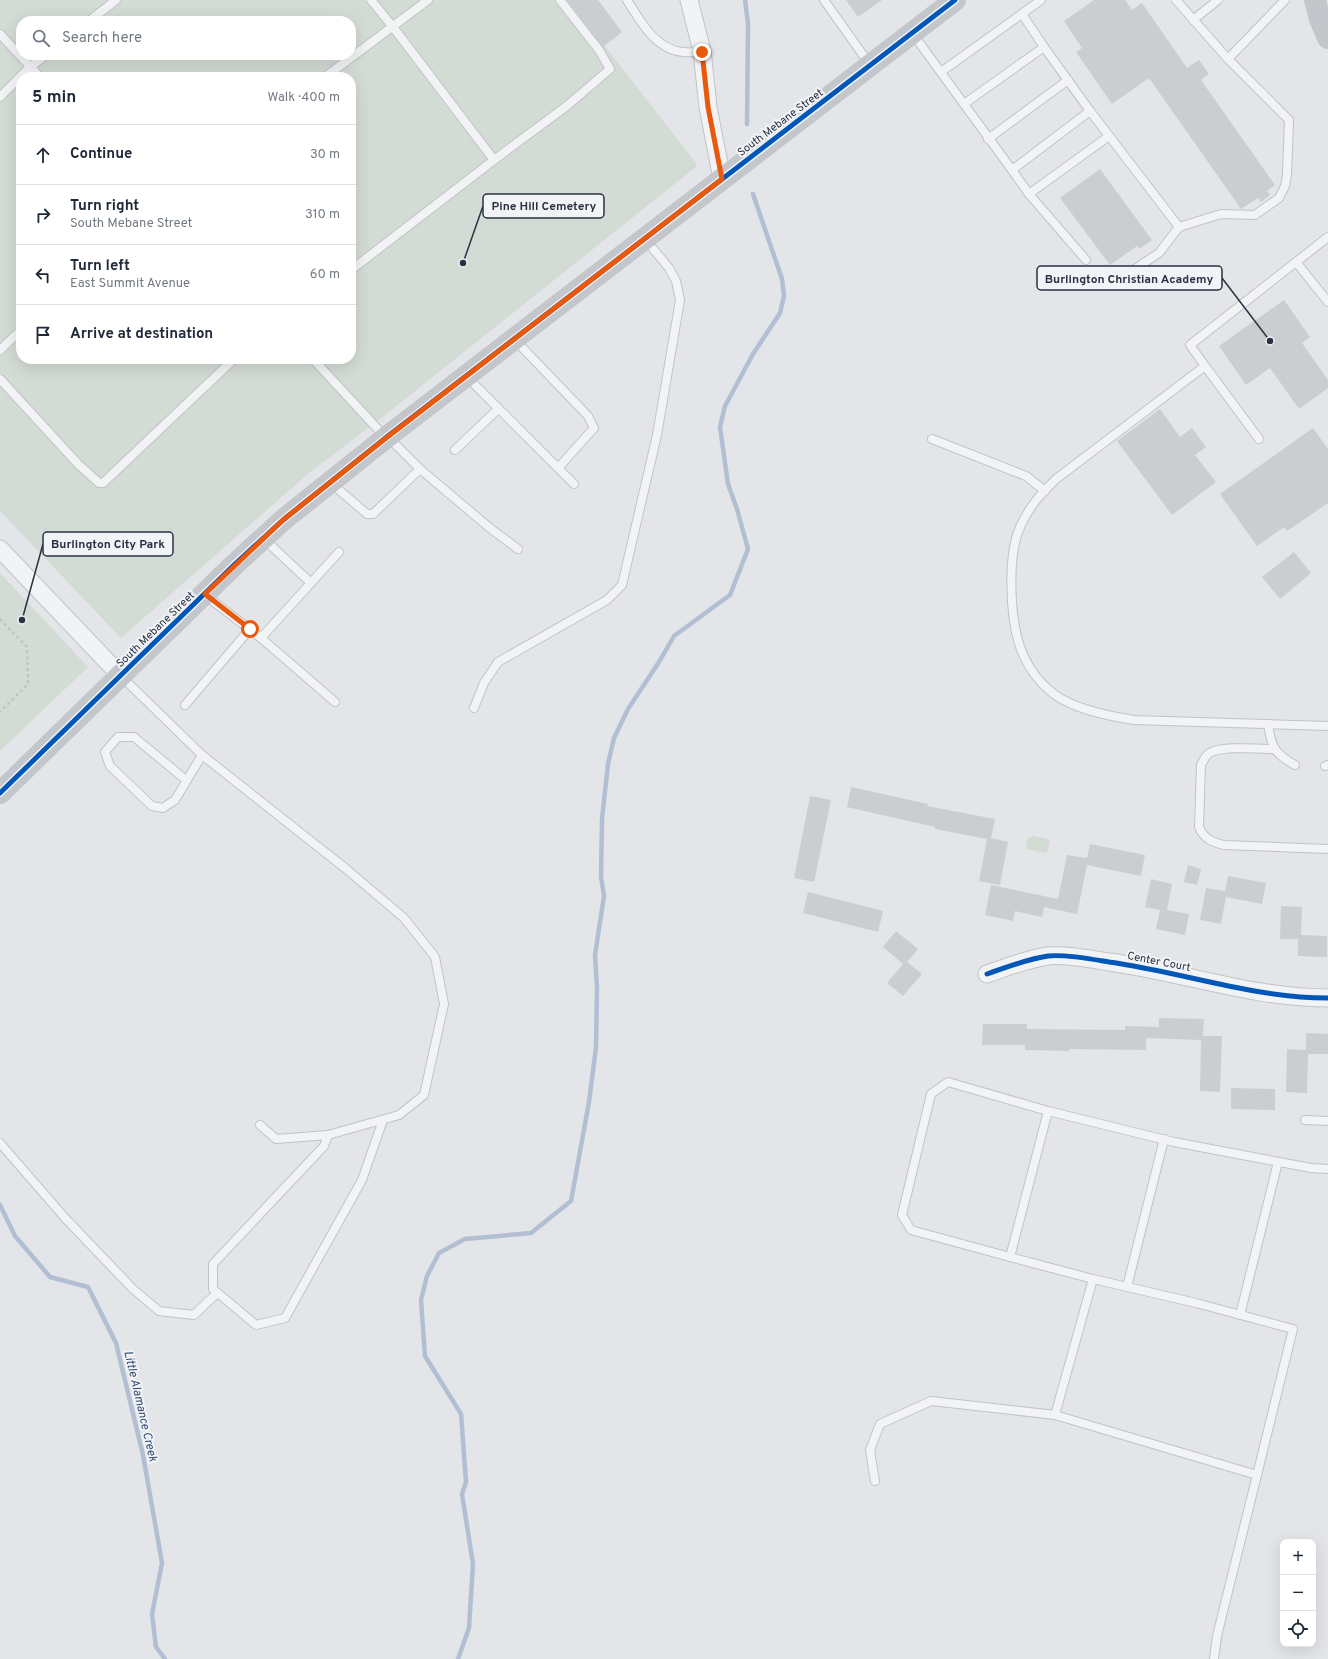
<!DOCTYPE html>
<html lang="en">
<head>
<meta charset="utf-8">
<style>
	body { margin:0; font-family:Overpass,sans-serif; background:#f2f2f3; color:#1f2937 }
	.controls { position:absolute; right:12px; bottom:12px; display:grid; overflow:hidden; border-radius:8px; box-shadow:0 4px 16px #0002 }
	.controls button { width:36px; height:36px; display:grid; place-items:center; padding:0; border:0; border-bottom:1px solid #e0e1e3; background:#fff; color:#1f2937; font:20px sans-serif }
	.stop { position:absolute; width:12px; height:12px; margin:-9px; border:3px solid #ea580c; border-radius:50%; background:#fff }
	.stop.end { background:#ea580c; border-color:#fff; box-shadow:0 1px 4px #0008 }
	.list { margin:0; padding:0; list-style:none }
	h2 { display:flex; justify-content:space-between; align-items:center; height:52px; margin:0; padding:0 16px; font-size:17px }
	h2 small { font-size:13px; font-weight:400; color:#747a83 }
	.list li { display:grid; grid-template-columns:26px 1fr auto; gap:12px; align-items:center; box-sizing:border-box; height:60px; padding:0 16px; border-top:1px solid #e0e1e3 }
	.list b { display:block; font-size:15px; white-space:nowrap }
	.list p { margin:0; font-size:13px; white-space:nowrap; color:#747a83 }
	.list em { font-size:13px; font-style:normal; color:#747a83 }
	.icon { flex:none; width:22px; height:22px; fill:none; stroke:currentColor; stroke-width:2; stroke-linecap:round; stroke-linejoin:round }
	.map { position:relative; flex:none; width:1328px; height:1659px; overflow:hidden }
	.search { position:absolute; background:#fff; box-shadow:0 4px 16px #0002; left:16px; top:16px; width:340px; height:44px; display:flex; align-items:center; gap:10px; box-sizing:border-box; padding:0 14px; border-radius:16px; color:#747a83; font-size:15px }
	.panel { position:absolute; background:#fff; box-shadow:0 4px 16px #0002; left:16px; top:72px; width:340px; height:292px; border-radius:16px }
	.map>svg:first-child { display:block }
	.green { fill:#d3dcd4; fill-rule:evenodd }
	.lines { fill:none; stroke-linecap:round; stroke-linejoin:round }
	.stream { stroke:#b2bfd2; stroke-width:4.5 }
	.building { fill:#cbcdd0 }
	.lane-casing { stroke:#c1c3c6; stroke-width:10 }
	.street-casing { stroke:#c1c3c6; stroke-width:19 }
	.path { stroke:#c2c3c8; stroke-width:2.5; stroke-dasharray:3 3; stroke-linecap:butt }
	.lane { stroke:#f2f3f5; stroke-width:8 }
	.street { stroke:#f2f3f5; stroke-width:17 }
	.secondary { stroke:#c3c6ca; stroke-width:22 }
	.cycleway-casing { stroke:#f1f3f7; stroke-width:8 }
	.cycleway { stroke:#0057b8; stroke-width:5 }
	.route { stroke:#ea580c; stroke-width:5 }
	.labels { text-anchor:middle; stroke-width:4; stroke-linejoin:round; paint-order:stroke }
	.street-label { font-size:11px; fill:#2a3141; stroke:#f1f3f7 }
	.water-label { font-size:12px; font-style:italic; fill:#344d75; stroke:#f1f3f7 }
	.leader { fill:none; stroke:#2a3141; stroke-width:1.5 }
	.callout-dot { fill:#2a3141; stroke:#f1f3f7; stroke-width:1.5 }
	.callout { fill:#f1f3f7; stroke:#2a3141; stroke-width:1.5 }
	.callout-label { font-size:12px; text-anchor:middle; font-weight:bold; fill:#2a3141 }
</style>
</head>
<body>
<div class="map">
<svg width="1328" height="1659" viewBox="0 0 1328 1659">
	<rect width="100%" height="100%" fill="#e3e5e8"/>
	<g class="green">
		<path d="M0 0H569L696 163V167L385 415 309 473 121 638 0 511ZM21 21H351V55H21ZM21 77H351V359H21Z"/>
		<polygon points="0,573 88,667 0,751"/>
		<polygon points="1033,836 1048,839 1050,842 1047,852 1045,853 1026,849 1028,838"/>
	</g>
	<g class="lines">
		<g class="stream">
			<polyline points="745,0 748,23 747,124"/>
			<polyline points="0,1205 15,1236 50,1277 88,1287 116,1343 143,1455 162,1563 152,1614 156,1647 165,1659"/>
			<polyline points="458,1659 469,1628 473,1564 462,1494 466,1482 461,1414 425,1356 421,1300 427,1276 439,1253 465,1239 531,1233 571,1201 589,1102 596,1047 597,988 595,955 604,896 601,877 602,819 608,764 614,738 628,709 659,662 674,636 730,595 748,549 737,509 728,484 720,427 725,406 753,354 780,313 784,296 782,279 753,194"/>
		</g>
	</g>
	<g class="building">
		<polygon points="567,0 598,0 622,32 603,47"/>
		<polygon points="846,0 882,0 858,17"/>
		<polygon points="1094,0 1125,0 1132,10 1142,3 1187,68 1199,60 1209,74 1201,80 1275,185 1267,191 1270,195 1261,202 1258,198 1241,209 1149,78 1112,104 1076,52 1082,48 1064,21"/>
		<polygon points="1100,169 1152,240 1139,249 1137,246 1110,265 1060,198"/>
		<polygon points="1284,300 1310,337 1302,343 1328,380 1328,388 1299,409 1270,368 1246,385 1219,346"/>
		<polygon points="1160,409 1180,437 1192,428 1206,447 1195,455 1216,482 1172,515 1117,441"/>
		<polygon points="1313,428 1328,449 1328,503 1287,531 1284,527 1257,546 1220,494"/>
		<polygon points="1294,552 1311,573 1280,599 1262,577"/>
		<polygon points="851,787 928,804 927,806 995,819 991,838 1008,842 1000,885 979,881 987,839 935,829 935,827 847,807"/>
		<polygon points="810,796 831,800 814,882 794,878"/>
		<polygon points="1090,844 1145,855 1141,876 1087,865 1077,914 1044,907 1042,917 1015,911 1013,921 985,915 991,885 1058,899 1067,855 1087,858"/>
		<polygon points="1188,865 1201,869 1197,885 1184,882"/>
		<polygon points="1228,876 1266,883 1262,904 1226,897 1221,924 1200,920 1206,888 1225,891"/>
		<polygon points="1151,879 1172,884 1167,910 1189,914 1185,935 1156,929 1160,910 1145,907"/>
		<polygon points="808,892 883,911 878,932 803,913"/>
		<polygon points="1281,906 1302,907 1301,935 1327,936 1327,957 1298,956 1298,939 1280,939"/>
		<polygon points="896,931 918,949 907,962 922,974 903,996 887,983 903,964 883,947"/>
		<polygon points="1159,1018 1204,1019 1203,1036 1222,1036 1220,1092 1200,1091 1201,1040 1146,1038 1146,1050 1069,1049 1069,1051 1025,1050 1025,1045 982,1045 983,1024 1027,1024 1027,1029 1125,1030 1125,1026 1159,1027"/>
		<polygon points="1306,1033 1328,1034 1328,1054 1308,1054 1307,1093 1286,1092 1287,1049 1306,1050"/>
		<polygon points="1231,1088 1275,1089 1275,1110 1231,1109"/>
	</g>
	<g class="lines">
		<g class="lane-casing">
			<g id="lane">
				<polyline points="371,0 393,27 494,160"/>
				<path d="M627 0C640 21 656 50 683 52 689 53 696 52 702 51"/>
				<polyline points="824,0 870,65"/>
				<polyline points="1176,0 1228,59"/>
				<polyline points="1022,14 1044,47 1090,111"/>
				<polyline points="1193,20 1218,0"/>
				<polyline points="89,21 116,0"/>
				<polyline points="0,34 40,77"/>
				<polyline points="913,34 1012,170 1090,111 1179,227 1221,214 1255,215 1279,198 1285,186 1287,175 1289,120 1228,59 1285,0"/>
				<polyline points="941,72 1041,0"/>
				<polyline points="325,77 428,0"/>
				<polyline points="0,97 30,67 46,55"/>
				<polyline points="964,104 1044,47"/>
				<polyline points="988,139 1068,80"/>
				<polyline points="1012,170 1029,194 1109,136"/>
				<polyline points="1029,194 1086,260"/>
				<path d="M1328 237 1190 345 1205 366 1056 479C1040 495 1031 504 1021 525 1007 553 1010 614 1019 644 1025 662 1035 678 1049 690 1068 708 1108 716 1134 720L1328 726"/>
				<polyline points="1296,262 1328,302"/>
				<polyline points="351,270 494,160 568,105 610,69 599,50 560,0"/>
				<polyline points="1112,284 1159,253 1179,227"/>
				<polyline points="515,340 588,416 594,428 558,468"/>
				<polyline points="0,350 21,330"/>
				<polyline points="313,359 386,438"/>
				<polyline points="1205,366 1259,439"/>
				<polyline points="467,377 574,484"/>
				<polyline points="0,379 78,464 99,483 103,483 234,359"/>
				<polyline points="932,439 1026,476 1045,491"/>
				<polyline points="455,450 498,409"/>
				<polyline points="420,469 491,529 518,549"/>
				<polyline points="331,483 367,514 373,514 420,469 388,437"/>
				<polyline points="264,539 311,583"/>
				<polyline points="205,595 261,638 335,702"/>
				<polyline points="261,638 339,552"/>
				<polyline points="121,676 202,755 345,868 404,918 435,957 444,1004 424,1095 399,1115 328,1135 276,1139 260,1125"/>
				<polyline points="185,705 250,629"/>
				<polyline points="474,708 484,683 498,662 607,600 622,585 657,435 680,300 676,281 669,268 645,239"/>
				<path d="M1268 724C1271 747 1275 754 1295 765"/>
				<path d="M1275 749C1259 749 1220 745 1208 754 1205 757 1203 761 1201 765L1199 827C1204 839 1212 842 1224 845L1328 849"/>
				<polyline points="1325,766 1328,765"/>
				<polyline points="186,780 134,737 118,737 105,752 110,766 152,806 163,808 175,800 202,755"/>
				<polyline points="1305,1120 1328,1121"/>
				<polyline points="328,1135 324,1146 213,1264 213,1289 256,1325 285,1318 362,1180 383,1120"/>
				<polyline points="0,1143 65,1218 133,1289 159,1311 194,1315 217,1293"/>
				<polyline points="1010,1257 911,1230 902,1215 931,1094 948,1082 1048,1111"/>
				<polyline points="1093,1279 1055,1415 1257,1475 1293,1329 1196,1303 1093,1279 1010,1257 1048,1111 1174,1142 1311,1168 1328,1169"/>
				<polyline points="1127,1287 1164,1139"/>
				<polyline points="1240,1315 1278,1162"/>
				<polyline points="875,1481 870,1450 880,1424 931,1401 1055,1415"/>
				<polyline points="1214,1659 1217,1636 1257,1475"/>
			</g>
		</g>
		<g class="street-casing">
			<g id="street">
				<polyline points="689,0 702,51 708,107 722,179"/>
				<polyline points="0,549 121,676"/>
				<path d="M987 974C1007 967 1027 959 1048 956 1065 954 1091 959 1109 962 1182 972 1253 998 1328 998"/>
			</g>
		</g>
		<polyline class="path" points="0,619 27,647 28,684 0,712"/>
		<use href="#lane" class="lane"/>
		<use href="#street" class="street"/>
		<g class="secondary">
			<polyline points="1315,0 1320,19 1328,38"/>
			<polyline points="0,793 235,564 283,520 388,436 955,0"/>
		</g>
		<g class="cycleway-casing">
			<g id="cycleway">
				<polyline points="0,793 235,564 283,520 388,436 955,0"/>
				<path d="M987 974C1007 967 1027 959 1048 956 1065 954 1091 959 1109 962 1182 972 1253 998 1328 998"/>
			</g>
		</g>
		<use href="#cycleway" class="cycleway"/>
	</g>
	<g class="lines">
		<polyline class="route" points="250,629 205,594 283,520 386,438 722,179 708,107 702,52"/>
	</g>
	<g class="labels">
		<g class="street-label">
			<text transform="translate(780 122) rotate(-37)" y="4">South Mebane Street</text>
			<text transform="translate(155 629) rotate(-44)" y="4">South Mebane Street</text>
			<text transform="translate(1159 961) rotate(11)" y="4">Center Court</text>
		</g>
		<g class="water-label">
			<text transform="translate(141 1406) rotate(77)" y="4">Little Alamance Creek</text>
		</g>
	</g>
	<path class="leader" d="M463 263L483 206M1270 341L1222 278M22 620L43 544"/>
	<g class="callout-dot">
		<circle cx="463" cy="263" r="4"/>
		<circle cx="1270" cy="341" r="4"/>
		<circle cx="22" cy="620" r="4"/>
	</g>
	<g class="callout">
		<rect x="483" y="194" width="121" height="24" rx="4"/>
		<rect x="1037" y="266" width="185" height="24" rx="4"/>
		<rect x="43" y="532" width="130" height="24" rx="4"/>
	</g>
	<g class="callout-label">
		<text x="544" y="210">Pine Hill Cemetery</text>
		<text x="1129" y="283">Burlington Christian Academy</text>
		<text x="108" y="548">Burlington City Park</text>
	</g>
</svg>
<div class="controls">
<button>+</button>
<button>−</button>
<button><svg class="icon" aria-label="locate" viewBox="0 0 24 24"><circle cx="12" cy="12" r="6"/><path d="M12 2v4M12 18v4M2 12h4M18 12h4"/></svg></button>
</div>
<div class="stop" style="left:250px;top:629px"></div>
<div class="stop end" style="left:702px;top:52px"></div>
<div class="search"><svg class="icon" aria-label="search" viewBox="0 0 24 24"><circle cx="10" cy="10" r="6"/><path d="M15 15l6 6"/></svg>Search here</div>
<section class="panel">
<h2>5 min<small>Walk · 400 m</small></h2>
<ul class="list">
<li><svg class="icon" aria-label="ahead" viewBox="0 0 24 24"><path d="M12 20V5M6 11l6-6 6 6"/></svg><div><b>Continue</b></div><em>30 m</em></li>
<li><svg class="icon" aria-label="right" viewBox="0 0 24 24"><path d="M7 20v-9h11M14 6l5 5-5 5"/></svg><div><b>Turn right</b><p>South Mebane Street</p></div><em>310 m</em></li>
<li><svg class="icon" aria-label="left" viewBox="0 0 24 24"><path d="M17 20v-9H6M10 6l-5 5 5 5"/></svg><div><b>Turn left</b><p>East Summit Avenue</p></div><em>60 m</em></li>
<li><svg class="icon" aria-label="arrive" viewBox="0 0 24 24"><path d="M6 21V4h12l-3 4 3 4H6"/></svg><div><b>Arrive at destination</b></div></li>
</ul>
</section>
</div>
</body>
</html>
